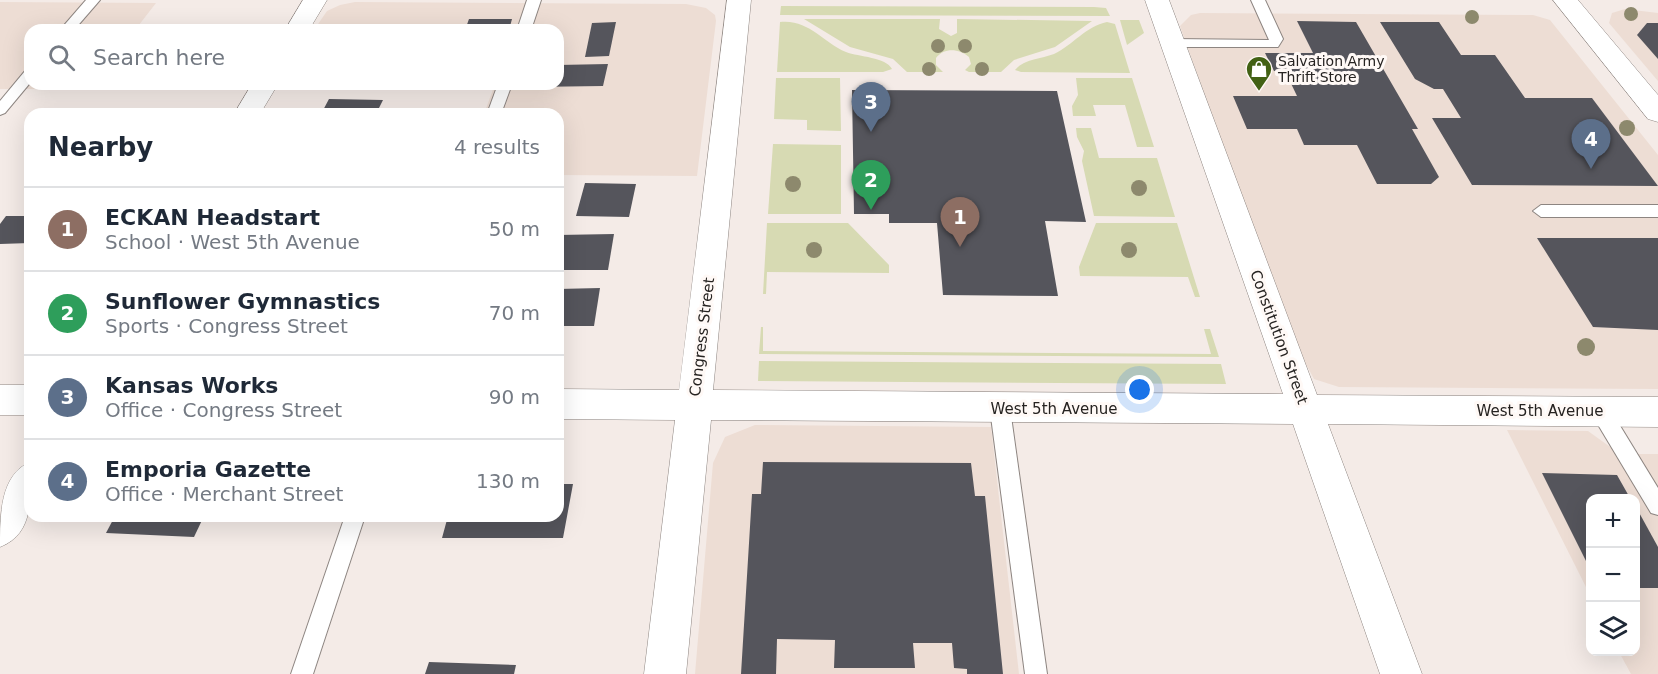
<!DOCTYPE html>
<html lang="en">
<head>
<meta charset="utf-8">
<style>
	body { margin:0; font-family:"DejaVu Sans",sans-serif; background:#f2f2f3; color:#1f2937 }
	.controls { position:absolute; right:18px; bottom:18px; display:grid; overflow:hidden; border-radius:12px; box-shadow:0 6px 24px #0002 }
	.controls button { width:54px; height:54px; display:grid; place-items:center; padding:0; border:0; border-bottom:2px solid #e0e1e3; background:#fff; color:#1f2937; font:30px sans-serif }
	.you { position:absolute; left:1140px; top:390px; width:21px; height:21px; margin:-15px; border:4px solid #fff; border-radius:50%; background:#1a73e8; box-shadow:0 0 0 9px #1a73e833 }
	.badge { display:grid; place-items:center; width:39px; height:39px; border-radius:50%; background:#426114; color:#fff; font-size:20px; font-weight:700 }
	.pin { position:absolute; translate:-50% -50px; filter:drop-shadow(0 2px 3px #0008) }
	.pin::after { content:''; position:absolute; top:32px; width:21px; height:18px; background:inherit; clip-path:polygon(0 0,100% 0,50% 100%) }
	.list { margin:0; padding:0; list-style:none }
	h2 { display:flex; justify-content:space-between; align-items:center; height:78px; margin:0; padding:0 24px; font-size:26px }
	h2 small { font-size:20px; font-weight:400; color:#747a83 }
	.list li { display:grid; grid-template-columns:39px 1fr auto; gap:18px; align-items:center; box-sizing:border-box; height:84px; padding:0 24px; border-top:2px solid #e0e1e3 }
	.list b { display:block; font-size:22px; white-space:nowrap }
	.list p { margin:0; font-size:20px; white-space:nowrap; color:#747a83 }
	.list em { font-size:20px; font-style:normal; color:#747a83 }
	.icon { flex:none; width:33px; height:33px; fill:none; stroke:currentColor; stroke-width:2; stroke-linecap:round; stroke-linejoin:round }
	.map { position:relative; flex:none; width:1658px; height:674px; overflow:hidden }
	.search { position:absolute; background:#fff; box-shadow:0 6px 24px #0002; left:24px; top:24px; width:540px; height:66px; display:flex; align-items:center; gap:15px; box-sizing:border-box; padding:0 21px; border-radius:18px; color:#747a83; font-size:22px }
	.panel { position:absolute; background:#fff; box-shadow:0 6px 24px #0002; left:24px; top:108px; width:540px; height:414px; border-radius:18px }
	.map>svg:first-child { display:block }
	.built { fill:#edddd4 }
	.green { fill:#d7dab3 }
	.building { fill:#55555c }
	.lines { fill:none; stroke-linecap:round; stroke-linejoin:round }
	.service-casing { stroke:#8d8581; stroke-width:2 }
	.minor-casing { stroke:#8d8581; stroke-width:1 }
	.tertiary-casing { stroke:#8d8581; stroke-width:1 }
	.service { fill:#fff; fill-rule:evenodd }
	.minor { fill:#fff; fill-rule:evenodd }
	.tertiary { fill:#fff; fill-rule:evenodd }
	.tree { fill:#8d896d }
	.labels { text-anchor:middle; stroke-width:6; stroke-linejoin:round; paint-order:stroke }
	.far-poi-label { font-size:14px; fill:#262321; stroke:#fff9f6; text-anchor:start }
	.street-label { font-size:15px; fill:#262321; stroke:#fff9f6 }
</style>
</head>
<body>
<div class="map">
<svg width="1658" height="674" viewBox="0 0 1658 674">
	<rect width="100%" height="100%" fill="#f4ebe7"/>
	<g class="built">
		<polygon points="0,2 156,3 135,30 30,30 30,84 93,84 89,89 0,89"/>
		<polygon points="355,2 686,4 706,8 715,15 716,21 697,176 558,175 558,114 484,114 495,84 558,84 558,30 314,30 327,11 340,5"/>
		<polygon points="1625,9 1658,13 1658,81 1609,23 1612,13"/>
		<polygon points="1200,13 1533,15 1550,20 1658,155 1658,389 1339,387 1314,379 1289,333 1180,26 1191,15"/>
		<polygon points="755,425 991,427 1019,674 695,674 713,463 725,437"/>
		<polygon points="1507,430 1588,431 1620,454 1658,454 1658,674 1631,674 1619,652 1636,652 1636,498 1590,498 1590,595"/>
	</g>
	<g class="green">
		<polygon points="781,6 1094,7 1106,8 1110,16 780,15"/>
		<path d="M804 19H940L939 29 951 36 957 33V19L1092 21 1055 47 1014 60 1001 72H969L965 70 971 64 969 57C959 49 945 47 936 58V65L943 72H907L893 59 850 47Z"/>
		<polygon points="1120,20 1139,20 1144,33 1127,45"/>
		<path d="M780 22C809 19 822 42 846 52 859 57 886 57 892 69L883 72H777Z"/>
		<path d="M1107 22 1115 24 1130 73 1021 72 1015 70C1024 59 1041 59 1054 54 1073 45 1086 26 1107 22Z"/>
		<polygon points="776,78 840,78 841,131 807,130 807,120 774,119"/>
		<polygon points="1076,78 1132,78 1154,147 1137,147 1125,105 1093,105 1096,116 1073,116 1072,106 1078,95"/>
		<polygon points="1076,128 1091,128 1099,158 1157,158 1175,217 1094,216 1082,161 1084,151 1077,137"/>
		<polygon points="773,144 841,145 841,214 768,214"/>
		<polygon points="767,223 848,223 889,265 889,273 767,272 766,294 763,294"/>
		<polygon points="1096,223 1177,223 1200,297 1195,297 1188,277 1080,276 1079,267"/>
		<polygon points="761,327 763,327 763,351 1211,354 1204,329 1210,329 1219,357 759,354"/>
		<polygon points="759,361 1221,364 1226,384 758,381"/>
	</g>
	<g class="building">
		<polygon points="469,19 512,19 509,30 465,30"/>
		<polygon points="1297,21 1356,22 1418,129 1412,129 1439,177 1431,184 1377,184 1357,145 1304,145 1297,129 1247,129 1233,96 1297,96 1285,71 1274,71 1265,53 1313,53"/>
		<polygon points="616,22 609,56 585,57 592,23"/>
		<polygon points="1380,22 1439,22 1461,55 1495,55 1525,98 1592,98 1658,186 1472,185 1432,118 1461,118 1443,89 1434,89 1415,79"/>
		<polygon points="1647,23 1658,23 1658,59 1637,35"/>
		<polygon points="608,64 603,86 530,87 531,84 558,84 558,65"/>
		<polygon points="852,90 1057,91 1086,222 1045,221 1058,296 943,295 937,223 889,223 889,214 854,214"/>
		<polygon points="329,99 383,100 376,114 321,114"/>
		<polygon points="585,183 636,184 629,217 576,216"/>
		<polygon points="6,216 30,216 30,243 0,244 0,224"/>
		<polygon points="614,234 608,270 558,270 558,235"/>
		<polygon points="1537,238 1658,238 1658,330 1593,327"/>
		<polygon points="600,288 594,326 558,326 558,289"/>
		<polygon points="763,462 971,463 975,496 985,496 1003,674 967,674 967,669 954,668 952,643 913,643 915,668 834,668 835,640 777,639 776,674 741,674 752,494 761,494"/>
		<polygon points="1542,473 1617,475 1630,498 1590,498 1590,569"/>
		<polygon points="558,484 573,484 563,538 442,538 448,516 558,516"/>
		<polygon points="1636,507 1658,547 1658,588 1636,588"/>
		<polygon points="115,516 204,516 194,537 106,533"/>
		<polygon points="292,516 329,516 327,522 290,522"/>
		<polygon points="429,662 516,665 514,674 425,674"/>
	</g>
	<g class="lines">
		<g class="service-casing">
			<g id="service">
				<polygon points="86,0 100,0 74,30 60,30"/>
				<polygon points="527,0 541,0 531,30 517,30"/>
				<polygon points="1251,0 1265,0 1283,39 1278,47 1172,47 1165,43 1172,39 1269,40"/>
				<polygon points="30,70 30,83 5,113 0,115 0,101 25,71"/>
				<polygon points="498,84 512,84 501,114 487,114"/>
				<polygon points="1541,205 1658,205 1658,217 1541,217 1533,211"/>
				<polygon points="1000,401 1007,403 1010,409 1047,674 1025,674 990,409 993,403"/>
				<polygon points="1601,404 1608,406 1658,488 1658,515 1651,513 1594,418 1591,412 1594,406"/>
				<polygon points="345,516 365,516 313,674 291,674"/>
			</g>
		</g>
		<g class="minor-casing">
			<g id="minor">
				<polygon points="727,0 751,0 713,390 1283,394 1145,0 1169,0 1317,395 1658,397 1658,427 1328,424 1422,674 1380,674 1293,424 711,420 686,674 644,674 675,420 558,419 558,389 679,390"/>
				<rect x="0" y="385" width="30" height="30"/>
			</g>
		</g>
		<g class="tertiary-casing">
			<g id="tertiary">
				<polygon points="303,0 327,0 309,30 285,30"/>
				<polygon points="1553,0 1578,0 1658,95 1658,122 1648,119"/>
				<polygon points="252,84 278,84 260,114 234,114"/>
				<path d="M30 462C30 494 36 533 0 547 0 515 0 475 30 462Z"/>
			</g>
		</g>
		<use href="#service" class="service"/>
		<use href="#minor" class="minor"/>
		<use href="#tertiary" class="tertiary"/>
	</g>
	<g class="tree">
		<circle cx="1631" cy="14" r="7"/>
		<circle cx="1472" cy="17" r="7"/>
		<circle cx="938" cy="46" r="7"/>
		<circle cx="965" cy="46" r="7"/>
		<circle cx="929" cy="69" r="7"/>
		<circle cx="982" cy="69" r="7"/>
		<circle cx="1627" cy="128" r="8"/>
		<circle cx="793" cy="184" r="8"/>
		<circle cx="1139" cy="188" r="8"/>
		<circle cx="814" cy="250" r="8"/>
		<circle cx="1129" cy="250" r="8"/>
		<circle cx="1586" cy="347" r="9"/>
	</g>
	<defs>
		<g id="shop-pin" transform="scale(1.35)"><path d="M0 17L-7.5 6A9.5 9.5 0 1 1 7.5 6Z" fill="#426114" stroke="#fff9f6"/><path d="M-5-2.5h2.3a2.7 3.5 0 0 1 5.4 0H5L5.5 6h-11ZM-1.5-2.5h3a1.5 2.3 0 0 0-3 0Z" fill="#fff"/></g>
	</defs>
	<g fill-rule="evenodd">
		<use href="#shop-pin" x="1259" y="69"/>
	</g>
	<g class="labels">
		<g class="far-poi-label">
			<text x="1278" y="66">Salvation Army<tspan x="1278" dy="16">Thrift Store</tspan></text>
		</g>
		<g class="street-label">
			<text transform="translate(702 337) rotate(-83)" y="5">Congress Street</text>
			<text transform="translate(1279 337) rotate(70)" y="5">Constitution Street</text>
			<text x="1054" y="414">West 5th Avenue</text>
			<text x="1540" y="416">West 5th Avenue</text>
		</g>
	</g>
</svg>
<div class="controls">
<button>+</button>
<button>−</button>
<button><svg class="icon" aria-label="layers" viewBox="0 0 24 24"><path d="M12 4l9 5-9 5-9-5zM3 14l9 5 9-5"/></svg></button>
</div>
<div class="you"></div>
<div class="pin badge" style="left:960px;top:247px;background:#8d6e63">1</div>
<div class="pin badge" style="left:871px;top:210px;background:#2e9e5b">2</div>
<div class="pin badge" style="left:871px;top:132px;background:#5c6f8a">3</div>
<div class="pin badge" style="left:1591px;top:169px;background:#5c6f8a">4</div>
<div class="search"><svg class="icon" aria-label="search" viewBox="0 0 24 24"><circle cx="10" cy="10" r="6"/><path d="M15 15l6 6"/></svg>Search here</div>
<section class="panel">
<h2>Nearby<small>4 results</small></h2>
<ul class="list">
<li><span class="badge" style="background:#8d6e63">1</span><div><b>ECKAN Headstart</b><p>School · West 5th Avenue</p></div><em>50 m</em></li>
<li><span class="badge" style="background:#2e9e5b">2</span><div><b>Sunflower Gymnastics</b><p>Sports · Congress Street</p></div><em>70 m</em></li>
<li><span class="badge" style="background:#5c6f8a">3</span><div><b>Kansas Works</b><p>Office · Congress Street</p></div><em>90 m</em></li>
<li><span class="badge" style="background:#5c6f8a">4</span><div><b>Emporia Gazette</b><p>Office · Merchant Street</p></div><em>130 m</em></li>
</ul>
</section>
</div>
</body>
</html>
